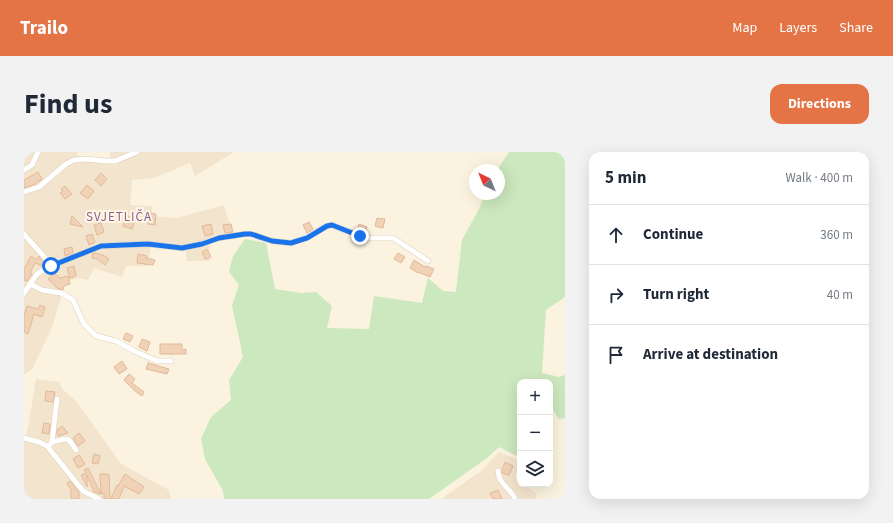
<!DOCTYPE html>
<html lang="en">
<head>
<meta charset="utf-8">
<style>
	body { margin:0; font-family:"Source Sans 3",sans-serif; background:#f2f2f3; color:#1f2937 }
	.controls { position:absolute; right:12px; bottom:12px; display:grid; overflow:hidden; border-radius:8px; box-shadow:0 4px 16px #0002 }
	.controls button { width:36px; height:36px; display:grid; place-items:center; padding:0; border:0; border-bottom:1px solid #e0e1e3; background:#fff; color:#1f2937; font:20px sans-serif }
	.compass { position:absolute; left:445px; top:12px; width:36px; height:36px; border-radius:50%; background:#fff; box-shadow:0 4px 16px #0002; rotate:317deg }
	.stop { position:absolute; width:12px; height:12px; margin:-9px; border:3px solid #1a73e8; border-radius:50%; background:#fff }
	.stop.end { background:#1a73e8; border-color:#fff; box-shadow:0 1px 4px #0008 }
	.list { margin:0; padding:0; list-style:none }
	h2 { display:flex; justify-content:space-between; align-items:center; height:52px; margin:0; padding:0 16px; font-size:17px }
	h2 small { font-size:13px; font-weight:400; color:#747a83 }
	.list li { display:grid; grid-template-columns:26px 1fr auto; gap:12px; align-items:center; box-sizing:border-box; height:60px; padding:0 16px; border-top:1px solid #e0e1e3 }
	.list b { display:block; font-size:15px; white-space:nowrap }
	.list em { font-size:13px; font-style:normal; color:#747a83 }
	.icon { flex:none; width:22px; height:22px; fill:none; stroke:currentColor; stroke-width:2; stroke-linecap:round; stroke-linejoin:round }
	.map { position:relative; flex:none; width:541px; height:347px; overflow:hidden; border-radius:12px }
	header { display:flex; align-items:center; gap:24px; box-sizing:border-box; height:56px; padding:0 20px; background:#e47345; color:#fff }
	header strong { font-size:19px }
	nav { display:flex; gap:22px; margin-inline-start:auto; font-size:14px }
	.intro { display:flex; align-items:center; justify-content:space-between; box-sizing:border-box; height:96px; padding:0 24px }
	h1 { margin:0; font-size:28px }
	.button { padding:10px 18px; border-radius:12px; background:#e47345; color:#fff; font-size:14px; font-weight:700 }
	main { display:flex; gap:24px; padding:0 24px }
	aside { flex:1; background:#fff; border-radius:12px; box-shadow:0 4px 16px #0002 }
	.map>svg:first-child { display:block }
	.residential { fill:#f3e4cd }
	.green { fill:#cce8be }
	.building { fill:#f0d2b7; stroke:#e2b998 }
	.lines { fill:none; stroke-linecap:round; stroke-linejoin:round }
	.minor-casing { stroke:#dfcebb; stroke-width:6 }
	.minor { stroke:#fff; stroke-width:5 }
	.route { stroke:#1a73e8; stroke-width:5 }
	.labels { text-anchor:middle; stroke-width:4; stroke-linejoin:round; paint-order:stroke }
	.quarter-label { font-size:13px; letter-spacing:1px; fill:#876394; stroke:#fff6e4 }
</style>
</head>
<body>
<header>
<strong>Trailo</strong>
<nav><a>Map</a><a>Layers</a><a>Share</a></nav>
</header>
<div class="intro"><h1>Find us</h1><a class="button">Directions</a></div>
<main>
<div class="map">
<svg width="541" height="347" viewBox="0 0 541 347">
	<rect width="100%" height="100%" fill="#fbf2df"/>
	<g class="residential">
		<polygon points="0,0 53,0 53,4 86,6 86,0 210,0 171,24 166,11 130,26 108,28 106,53 128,54 128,64 153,66 200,53 209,84 185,90 186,109 163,109 161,94 127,95 124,114 102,114 98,125 70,116 64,128 54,126 40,131 36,149 27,178 8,217 0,223"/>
		<polygon points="12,227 35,230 39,238 53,250 97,312 145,338 147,347 0,347 0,285 2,285 5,270"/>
		<polygon points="475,300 496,309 491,326 496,330 496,332 499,332 513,342 511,347 417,347 457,319"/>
	</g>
	<polygon class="green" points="485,0 541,0 541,145 522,158 518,221 535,225 541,223 541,266 535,267 526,254 526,230 496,230 496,301 495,305 475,295 463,306 405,347 200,347 199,339 181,307 177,287 187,265 207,248 205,228 219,205 208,153 215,133 205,120 209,104 221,87 242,91 251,137 277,141 292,140 308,154 303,176 345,177 350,144 398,151 404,126 419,139 432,140 438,88 455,57 461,42 475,42 475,18 473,18"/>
	<g class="building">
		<polygon points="14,20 18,27 11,32 0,36 0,28"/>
		<polygon points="77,21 83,27 77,34 71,28"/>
		<polygon points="63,33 70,39 64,47 56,41"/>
		<polygon points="41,34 48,42 41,47 36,41 39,39 37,37"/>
		<polygon points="126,61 132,62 131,73 124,72"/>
		<polygon points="48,64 59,75 46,72"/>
		<polygon points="102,64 111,67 108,77 99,74"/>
		<polygon points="353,66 361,67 359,76 351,74"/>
		<polygon points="285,70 289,77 283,81 279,73"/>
		<polygon points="77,71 80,80 73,83 70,73"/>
		<polygon points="187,72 189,82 181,84 178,74"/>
		<polygon points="207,72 209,80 201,81 199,73"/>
		<polygon points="335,72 343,75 341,81 333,78"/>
		<polygon points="68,82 71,90 65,93 62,84"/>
		<polygon points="48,95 49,101 41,104 40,97"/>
		<polygon points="183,97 187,105 181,107 178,100"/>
		<polygon points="69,101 71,101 79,103 85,107 81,113 73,107 68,106"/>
		<polygon points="374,101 381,105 377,111 370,107"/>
		<polygon points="114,102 123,104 122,106 131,108 129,113 113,111"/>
		<polygon points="7,104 13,108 15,104 21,113 19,114 11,111 6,121 8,122 3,129 0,128 0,117"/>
		<polygon points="390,108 401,115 402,114 410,117 406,125 394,120 394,121 386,116"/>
		<polygon points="50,114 52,124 46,126 43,116"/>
		<polygon points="30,121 36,126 44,124 46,132 40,134 39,138 33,136 24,127"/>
		<polygon points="16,153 21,155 18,165 10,162 4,182 0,180 0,164 3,154 14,157"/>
		<polygon points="102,181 109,184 106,190 99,187"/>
		<polygon points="118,187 126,190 123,199 115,195"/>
		<polygon points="136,192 158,192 158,198 162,197 162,202 136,202"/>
		<polygon points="98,209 103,217 95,222 90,215"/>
		<polygon points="124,211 145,217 143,222 122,217"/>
		<polygon points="105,222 111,227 108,231 120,240 118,244 111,239 100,228"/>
		<polygon points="22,239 31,240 29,250 21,249"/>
		<polygon points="20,271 26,272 25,282 18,281"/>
		<polygon points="38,274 44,281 34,284 33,283 33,278"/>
		<polygon points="55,281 61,289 54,294 49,286"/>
		<polygon points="70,302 76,304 74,312 68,311"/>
		<polygon points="55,303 61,312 54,316 49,307"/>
		<polygon points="481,310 489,314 485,323 478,321 478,318"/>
		<polygon points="64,316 77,342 70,340 63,323 63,335 57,323 62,321 60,318"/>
		<polygon points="76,322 85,322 86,347 80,347 80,341 77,342"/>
		<polygon points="101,322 120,335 115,342 100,334 95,347 87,347 93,333 94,334"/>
		<polygon points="46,329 55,340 55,347 47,347 47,338 43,331"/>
		<polygon points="474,338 478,347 469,347 466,341"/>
	</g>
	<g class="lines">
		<g class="minor-casing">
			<g id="minor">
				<polyline points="0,18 8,13 14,0"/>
				<polyline points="0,40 15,35 42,12 50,8 63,7 80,9 91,9 113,0"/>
				<path d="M0 82C9 93 19 102 27 114"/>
				<polyline points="6,132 18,138 37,141 49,148 60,172 72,184 92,189 110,199 133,209 147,209"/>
				<polyline points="0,141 13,122 27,114 77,94 124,92 158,96 177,92 195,86 221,82 227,82 248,89 267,91 283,85 303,74 308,73 336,84 344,86 369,86 404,109"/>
				<polyline points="0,286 15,290 23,294 59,339 75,347"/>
				<path d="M28 290C45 287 42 282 52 298"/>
				<polyline points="24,295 28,290 33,247"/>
				<path d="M474 319C475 333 486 335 491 347"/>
			</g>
		</g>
		<use href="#minor" class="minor"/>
	</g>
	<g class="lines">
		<polyline class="route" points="27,114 77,94 124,92 158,96 178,92 195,86 221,82 227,82 248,89 267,91 283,86 303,74 308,73 336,84"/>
	</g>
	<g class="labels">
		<g class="quarter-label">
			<text x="95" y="69">SVJETLIČA</text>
		</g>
	</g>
</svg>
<div class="controls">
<button>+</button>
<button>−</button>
<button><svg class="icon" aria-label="layers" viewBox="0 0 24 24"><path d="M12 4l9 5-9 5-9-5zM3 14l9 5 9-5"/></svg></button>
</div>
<svg class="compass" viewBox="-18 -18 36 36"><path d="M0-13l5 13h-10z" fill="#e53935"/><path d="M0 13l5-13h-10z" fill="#747a83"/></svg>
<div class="stop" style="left:27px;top:114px"></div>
<div class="stop end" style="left:336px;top:84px"></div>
</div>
<aside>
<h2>5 min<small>Walk · 400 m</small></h2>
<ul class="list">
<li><svg class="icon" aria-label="ahead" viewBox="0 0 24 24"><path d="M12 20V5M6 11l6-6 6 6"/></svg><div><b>Continue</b></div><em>360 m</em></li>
<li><svg class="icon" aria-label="right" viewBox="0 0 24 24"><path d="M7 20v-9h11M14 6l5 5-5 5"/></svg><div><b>Turn right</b></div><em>40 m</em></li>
<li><svg class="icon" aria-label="arrive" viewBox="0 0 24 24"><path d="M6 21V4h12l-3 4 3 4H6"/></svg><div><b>Arrive at destination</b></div></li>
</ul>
</aside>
</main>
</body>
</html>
